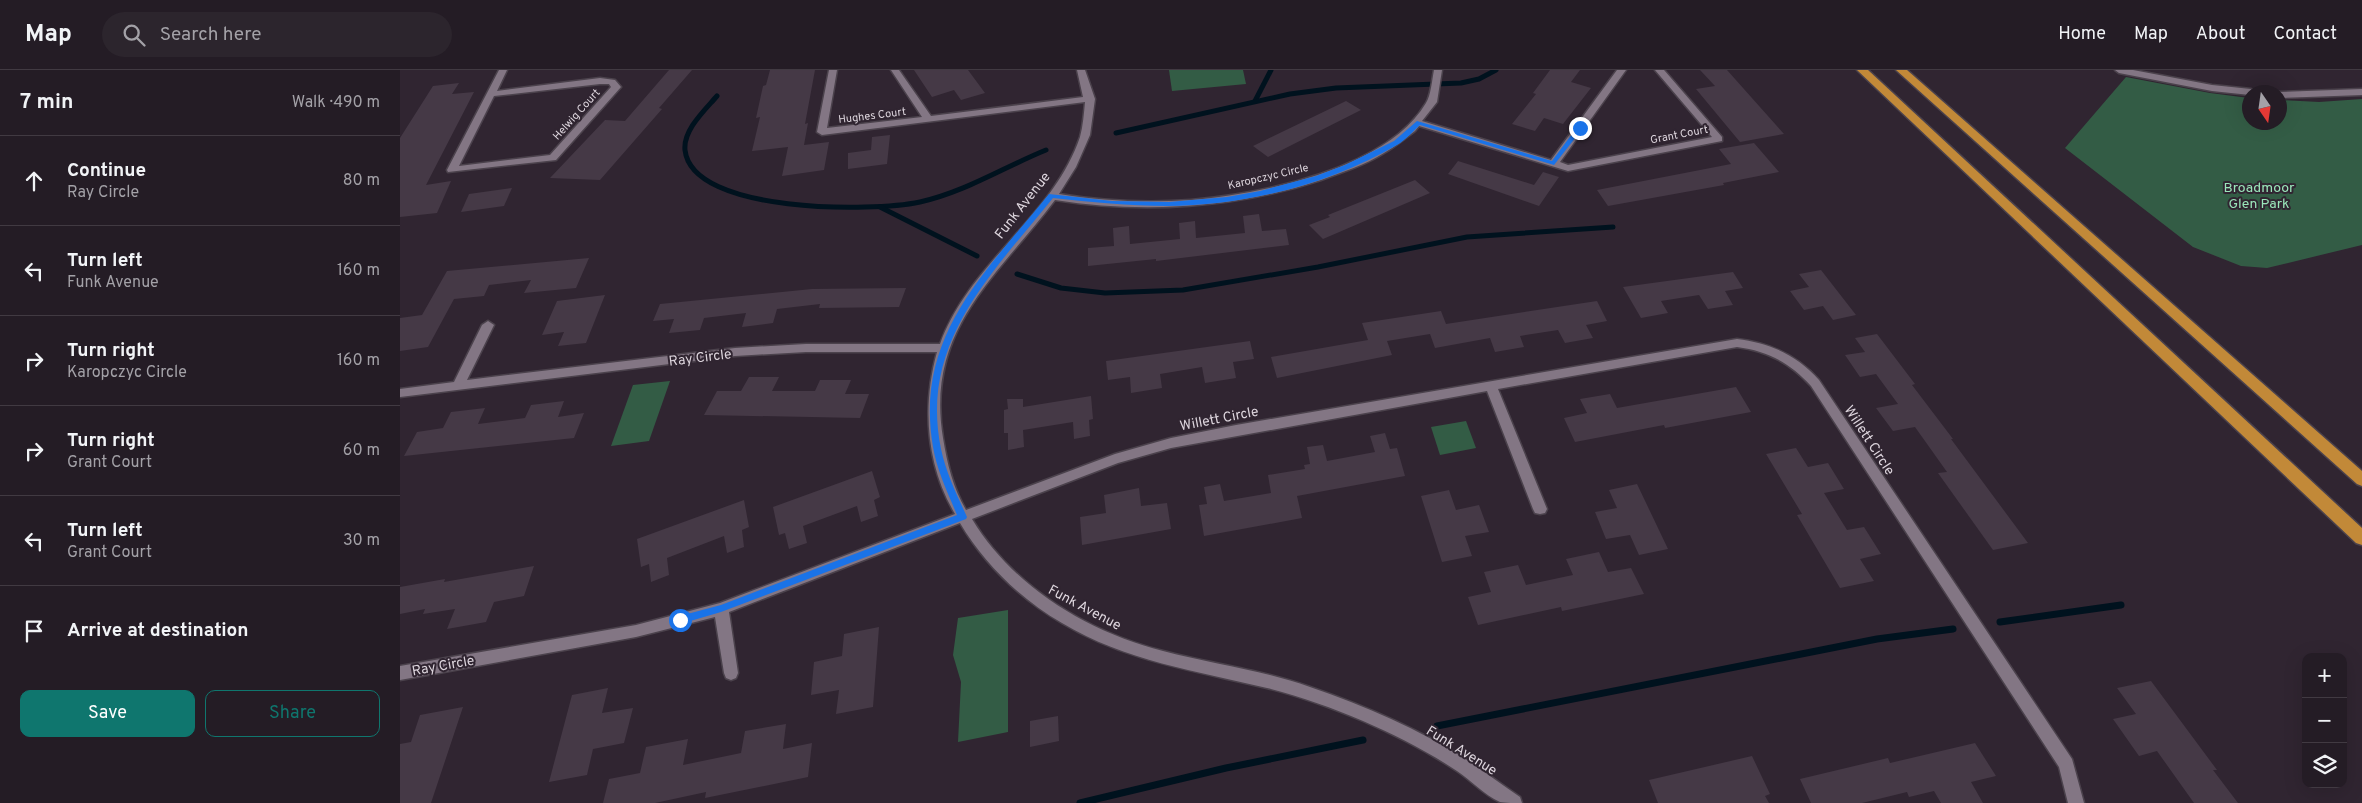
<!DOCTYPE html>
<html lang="en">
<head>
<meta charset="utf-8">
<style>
	body { margin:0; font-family:Overpass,sans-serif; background:#2c252d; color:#f1f3f6 }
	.controls { position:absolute; right:15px; bottom:15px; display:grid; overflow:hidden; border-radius:10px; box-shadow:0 5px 20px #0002 }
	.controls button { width:45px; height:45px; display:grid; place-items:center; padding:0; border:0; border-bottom:1px solid #413a42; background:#241c25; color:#f1f3f6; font:25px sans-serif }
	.compass { position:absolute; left:1842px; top:15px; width:45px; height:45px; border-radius:50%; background:#241c25; box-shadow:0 5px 20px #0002; rotate:167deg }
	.stop { position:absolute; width:15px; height:15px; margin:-11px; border:4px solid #1a73e8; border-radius:50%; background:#fff }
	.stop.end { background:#1a73e8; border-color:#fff; box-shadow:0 1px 5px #0008 }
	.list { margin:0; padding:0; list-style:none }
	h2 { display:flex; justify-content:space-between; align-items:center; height:65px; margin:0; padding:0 20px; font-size:21px }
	h2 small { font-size:16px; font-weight:400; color:#a3a1a7 }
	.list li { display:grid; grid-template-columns:32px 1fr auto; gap:15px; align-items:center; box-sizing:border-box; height:90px; padding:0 20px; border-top:1px solid #413a42 }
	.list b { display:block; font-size:19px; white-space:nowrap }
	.list p { margin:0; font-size:16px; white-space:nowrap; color:#a3a1a7 }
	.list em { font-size:16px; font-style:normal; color:#a3a1a7 }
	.actions { display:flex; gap:10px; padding:15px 20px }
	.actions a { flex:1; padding:11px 0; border:1px solid #0f766e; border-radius:10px; text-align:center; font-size:18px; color:#0f766e }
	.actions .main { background:#0f766e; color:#fff }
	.icon { flex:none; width:28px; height:28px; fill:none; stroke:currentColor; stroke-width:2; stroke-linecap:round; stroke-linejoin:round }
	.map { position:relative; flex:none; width:1962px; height:733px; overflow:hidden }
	header { display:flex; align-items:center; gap:30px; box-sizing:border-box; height:70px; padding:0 25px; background:#241c25; border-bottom:1px solid #413a42 }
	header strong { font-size:24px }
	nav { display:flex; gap:28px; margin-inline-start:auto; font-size:18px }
	.search { width:350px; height:45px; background:#2c252d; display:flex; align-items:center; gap:12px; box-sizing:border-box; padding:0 18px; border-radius:28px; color:#a3a1a7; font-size:19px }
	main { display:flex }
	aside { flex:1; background:#241c25 }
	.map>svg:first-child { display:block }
	.green { fill:#335c45 }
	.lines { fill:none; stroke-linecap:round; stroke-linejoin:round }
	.stream-far1 { stroke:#00121e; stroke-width:5 }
	.stream { stroke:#00121e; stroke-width:7 }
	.building { fill:#453946 }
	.street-casing { stroke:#4b424c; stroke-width:3 }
	.highway-casing { stroke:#4b424c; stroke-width:3 }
	.street { fill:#837684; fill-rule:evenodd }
	.highway { fill:#c28938; fill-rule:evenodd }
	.route { fill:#1a73e8 }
	.labels { text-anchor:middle; stroke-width:4; stroke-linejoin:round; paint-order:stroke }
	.far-street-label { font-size:11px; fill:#ddd5dd; stroke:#302531 }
	.park-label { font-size:14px; fill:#9ae6ba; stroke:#302531 }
	.street-label { font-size:14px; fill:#ddd5dd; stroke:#302531 }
</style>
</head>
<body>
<header>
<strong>Map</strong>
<div class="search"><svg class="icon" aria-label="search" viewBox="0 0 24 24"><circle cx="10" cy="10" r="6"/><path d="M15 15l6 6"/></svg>Search here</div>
<nav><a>Home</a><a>Map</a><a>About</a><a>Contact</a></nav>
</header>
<main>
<aside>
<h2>7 min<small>Walk · 490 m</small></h2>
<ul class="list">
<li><svg class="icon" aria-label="ahead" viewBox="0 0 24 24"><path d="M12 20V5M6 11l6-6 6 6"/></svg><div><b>Continue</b><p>Ray Circle</p></div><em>80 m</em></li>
<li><svg class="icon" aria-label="left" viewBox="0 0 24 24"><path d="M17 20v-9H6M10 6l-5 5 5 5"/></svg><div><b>Turn left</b><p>Funk Avenue</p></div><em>160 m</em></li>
<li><svg class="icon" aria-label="right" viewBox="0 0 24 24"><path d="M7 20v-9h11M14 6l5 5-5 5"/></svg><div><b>Turn right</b><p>Karopczyc Circle</p></div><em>160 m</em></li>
<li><svg class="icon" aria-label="right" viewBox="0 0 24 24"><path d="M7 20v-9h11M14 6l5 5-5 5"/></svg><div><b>Turn right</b><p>Grant Court</p></div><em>60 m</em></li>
<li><svg class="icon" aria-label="left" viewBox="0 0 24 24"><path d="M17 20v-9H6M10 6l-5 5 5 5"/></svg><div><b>Turn left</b><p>Grant Court</p></div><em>30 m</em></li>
<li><svg class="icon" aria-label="arrive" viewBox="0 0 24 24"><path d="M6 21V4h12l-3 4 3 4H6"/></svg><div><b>Arrive at destination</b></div></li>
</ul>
<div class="actions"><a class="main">Save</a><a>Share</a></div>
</aside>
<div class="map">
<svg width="1962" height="733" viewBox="0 0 1962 733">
	<rect width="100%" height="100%" fill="#302531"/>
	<g class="green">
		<polygon points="769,0 843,0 846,14 772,21"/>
		<polygon points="1726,7 1810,23 1849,28 1850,52 1880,52 1880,30 1919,32 1962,29 1962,175 1867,198 1841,196 1793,177 1665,78"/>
		<polygon points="270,311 249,371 211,376 233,315"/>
		<polygon points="1066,351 1076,378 1040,385 1031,357"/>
		<polygon points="608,540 608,662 558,672 561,612 553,585 558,548"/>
	</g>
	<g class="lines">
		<g class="stream-far1">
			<path d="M317 26C305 40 283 60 285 80 292 144 474 142 520 132 565 122 604 97 646 80"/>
			<polyline points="855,31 871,0"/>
			<polyline points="716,63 890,24 936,18 1061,13 1079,9 1096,0"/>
			<polyline points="480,137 577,186"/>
			<polyline points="617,204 661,218 705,223 783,220 918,197 1067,167 1213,157"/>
		</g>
		<g class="stream">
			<polyline points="1600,552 1721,535"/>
			<polyline points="1037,656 1477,569 1553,559"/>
			<polyline points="680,733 826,698 963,670"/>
		</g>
	</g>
	<g class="building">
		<polygon points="269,0 292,0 259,38 262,39 200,110 150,108 205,50 225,51"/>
		<polygon points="370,0 415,0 405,54 408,53 404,75 429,72 424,100 382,106 388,77 352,81 360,47 356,48 363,16 366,15"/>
		<polygon points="514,0 568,0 585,23 561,30 554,20 532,27"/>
		<polygon points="1150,0 1180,0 1171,12 1191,18 1163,54 1144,48 1135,61 1112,54 1136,24 1133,23"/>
		<polygon points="1300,0 1327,0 1384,64 1340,72 1296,19 1315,16"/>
		<polygon points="59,13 52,24 74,22 26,115 51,111 37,143 0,147 0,68 33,16"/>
		<polygon points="946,31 961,40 868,87 853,76"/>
		<polygon points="490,65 487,94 448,99 448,83 471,80 472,67"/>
		<polygon points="1354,73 1379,102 1323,113 1324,115 1208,136 1197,120 1331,94 1319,79"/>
		<polygon points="1058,91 1134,115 1143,102 1159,107 1139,136 1048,104"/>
		<polygon points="1015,110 1030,123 923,169 909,155 930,147 928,145"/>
		<polygon points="112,118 104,136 61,142 69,124"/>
		<polygon points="859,144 862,161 886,159 889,175 756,191 756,189 688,196 688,178 714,176 713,158 729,156 730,174 780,169 779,153 795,151 796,168 845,163 843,146"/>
		<polygon points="189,188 176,218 124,223 131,210 89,215 84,226 54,229 28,277 0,281 0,248 22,245 47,201"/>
		<polygon points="1421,200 1456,245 1433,250 1423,236 1404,240 1390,221 1409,217 1399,204"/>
		<polygon points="1333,202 1343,218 1325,221 1333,235 1308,239 1299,225 1261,231 1268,243 1241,248 1223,217"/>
		<polygon points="506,218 499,237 419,238 420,234 377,239 373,253 342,257 346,243 304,248 300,260 269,263 274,249 253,251 260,234 412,219"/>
		<polygon points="205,225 186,273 158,276 164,262 142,265 157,231"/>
		<polygon points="1197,231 1207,251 1186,255 1193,268 1165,273 1158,260 1120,266 1124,277 1095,282 1090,268 1035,278 1030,264 987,271 992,285 877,308 871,287 968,270 962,253 1041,241 1046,254"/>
		<polygon points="1477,264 1515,314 1512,315 1553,369 1551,369 1628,473 1593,480 1538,403 1547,402 1515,357 1493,361 1476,338 1498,334 1476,304 1460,307 1445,285 1465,282 1455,268"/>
		<polygon points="850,271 854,289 833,292 836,308 805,313 802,297 760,304 762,318 731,323 730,307 708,310 706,291"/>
		<polygon points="349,307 379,307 372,321 415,321 420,310 451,310 445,324 469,324 460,348 304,345 317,321 341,321"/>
		<polygon points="1336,317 1351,342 1265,358 1264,355 1175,372 1164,348 1187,343 1180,329 1210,324 1217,338"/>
		<polygon points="691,326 693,349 689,350 690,366 674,369 673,352 623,360 624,377 608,380 608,363 604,363 604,340 608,339 607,329 623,329 623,337"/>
		<polygon points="164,331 158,347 184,343 174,368 4,386 17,362 43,358 51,342 85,338 78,354 125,348 131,335"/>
		<polygon points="985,363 990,379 997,378 1005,406 897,426 902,448 804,466 799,435 807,434 804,417 820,414 824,431 871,423 868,405 905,399 904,395 910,394 907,377 923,375 927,391 975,382 970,366"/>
		<polygon points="1396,378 1408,397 1428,393 1444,419 1424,423 1447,460 1464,457 1481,484 1460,489 1474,511 1440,518 1397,445 1402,444 1366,384"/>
		<polygon points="472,401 480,427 474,430 478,446 461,452 457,436 403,456 407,473 389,479 385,463 379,465 373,437"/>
		<polygon points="1237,414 1268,479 1239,485 1230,465 1206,469 1195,442 1217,438 1209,420"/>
		<polygon points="739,418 741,436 767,433 771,459 682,475 680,447 706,443 704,425"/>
		<polygon points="1049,420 1056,440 1079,435 1089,462 1065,466 1072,486 1042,492 1021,426"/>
		<polygon points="344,430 349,457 342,460 344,477 327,483 324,466 267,488 269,505 251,512 249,494 241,497 237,469"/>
		<polygon points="1199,482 1208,502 1231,498 1244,524 1162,541 1161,537 1078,555 1068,527 1091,522 1084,502 1118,495 1126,515 1173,505 1166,489"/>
		<polygon points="134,496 124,526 94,532 86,552 47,559 55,539 23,544 25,539 0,544 0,517 45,509 44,512"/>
		<polygon points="479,557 473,637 436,644 439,620 411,625 414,592 442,586 444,564"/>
		<polygon points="1751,611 1817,700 1813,700 1838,733 1794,733 1757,681 1739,686 1713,649 1736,644 1717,618"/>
		<polygon points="208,618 202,643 233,638 224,673 193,679 187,705 149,712 172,625"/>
		<polygon points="63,637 31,733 0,733 0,674 11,672 20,645"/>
		<polygon points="658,646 659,671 630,677 630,651"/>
		<polygon points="386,654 383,679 412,673 408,707 305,728 306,722 255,733 203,733 209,709 240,703 246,677 288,669 283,695 341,683 345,661"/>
		<polygon points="1575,673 1596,706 1571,712 1583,733 1541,733 1534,721 1509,727 1507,722 1462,733 1411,733 1400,709 1488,688 1490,693"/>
		<polygon points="1352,686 1370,724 1365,726 1369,733 1258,733 1249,710"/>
	</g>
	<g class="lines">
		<g class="street-casing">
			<g id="street">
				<path d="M99 0H107L97 21 200 8 215 10 221 17 156 90 48 102 47 100ZM200 14H209L211 17 150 85 59 96 94 26Z"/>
				<path d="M429 0H437L427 58 522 47 491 0H499L531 46 683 27 677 0H685L695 29 690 65 676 97 659 124C702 131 747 133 791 130 862 124 987 99 1026 33 1031 25 1032 10 1034 0H1042L1037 32 1022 51 1151 90 1217 0H1226L1160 92 1168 95 1312 67 1255 0H1264L1322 67V71L1168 101 1019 56 1015 61C1005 68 995 77 984 83 965 95 943 102 921 110 836 138 744 144 655 130 597 207 525 259 543 368 547 393 553 418 566 440L715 384 771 368 836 355 1337 269C1370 273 1397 285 1419 310L1672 689 1684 733H1668L1659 697 1411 316C1390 293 1368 281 1337 277L1098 319 1147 439 1145 443 1140 444 1135 443 1133 439 1087 321 771 378 718 393 572 449C613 517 688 562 763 581 812 594 862 600 910 617 965 636 1019 659 1067 690 1085 702 1102 715 1120 727L1122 733C1116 733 1105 733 1100 732 1084 725 1071 710 1057 701 1027 681 995 665 963 651 932 638 900 626 867 618 797 601 725 591 662 553 621 529 585 495 560 453L329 542 338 603 336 608 331 610 326 608 324 603 315 547 236 567 0 610V596L236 555 320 533 555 444C526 395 522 336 537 282H406L335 286 0 327V319L54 312 82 255 88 251 94 255 67 310 335 278 406 274H540C569 193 653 147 680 67 683 56 684 43 685 32L422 65 417 62Z"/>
				<polygon points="1715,0 1733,0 1812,15 1851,19 1856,22 1850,22 1850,25 1812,21 1719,3"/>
				<polygon points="1962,19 1962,25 1880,28 1879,22"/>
			</g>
		</g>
		<g class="highway-casing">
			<g id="highway">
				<polygon points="1457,0 1468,0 1962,458 1962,475 1956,473"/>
				<polygon points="1496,0 1507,0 1962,401 1962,416 1957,414"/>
			</g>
		</g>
		<use href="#street" class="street"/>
		<use href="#highway" class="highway"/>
	</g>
	<path class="route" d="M1017 51 1152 91 1178 56 1183 58 1154 95 1020 55C1013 61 1006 70 997 75 930 114 845 136 767 136 729 136 691 132 653 128 592 204 519 272 541 379 546 403 557 425 567 447L566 449 321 542 280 554 276 553V547L321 535 557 445C548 423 537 401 533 377 514 266 585 203 649 124L712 131 769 132 827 127 860 121 916 106 945 95 994 71Z"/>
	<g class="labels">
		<g class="far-street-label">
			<text transform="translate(176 44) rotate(-48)" y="4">Helwig Court</text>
			<text transform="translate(472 45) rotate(-7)" y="4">Hughes Court</text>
			<text transform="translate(1279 64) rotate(-11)" y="4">Grant Court</text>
			<text transform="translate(868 106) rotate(-13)" y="4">Karopczyc Circle</text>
		</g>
		<g class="park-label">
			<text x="1859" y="122">Broadmoor<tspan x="1859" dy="16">Glen Park</tspan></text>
		</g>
		<g class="street-label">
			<text transform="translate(622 135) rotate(-52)" y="5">Funk Avenue</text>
			<text transform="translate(300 287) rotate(-7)" y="5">Ray Circle</text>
			<text transform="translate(819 348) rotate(-11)" y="5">Willett Circle</text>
			<text transform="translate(1470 370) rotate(57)" y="5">Willett Circle</text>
			<text transform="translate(685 537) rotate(28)" y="5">Funk Avenue</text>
			<text transform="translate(43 595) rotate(-10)" y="5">Ray Circle</text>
			<text transform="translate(1062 680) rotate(32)" y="5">Funk Avenue</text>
		</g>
	</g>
</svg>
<div class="controls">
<button>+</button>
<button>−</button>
<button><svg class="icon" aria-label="layers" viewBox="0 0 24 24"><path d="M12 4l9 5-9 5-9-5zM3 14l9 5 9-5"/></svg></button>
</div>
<svg class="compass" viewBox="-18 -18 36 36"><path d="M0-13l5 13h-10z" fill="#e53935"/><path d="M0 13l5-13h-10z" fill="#a3a1a7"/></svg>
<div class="stop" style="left:280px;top:550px"></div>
<div class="stop end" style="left:1180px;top:58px"></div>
</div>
</main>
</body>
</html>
